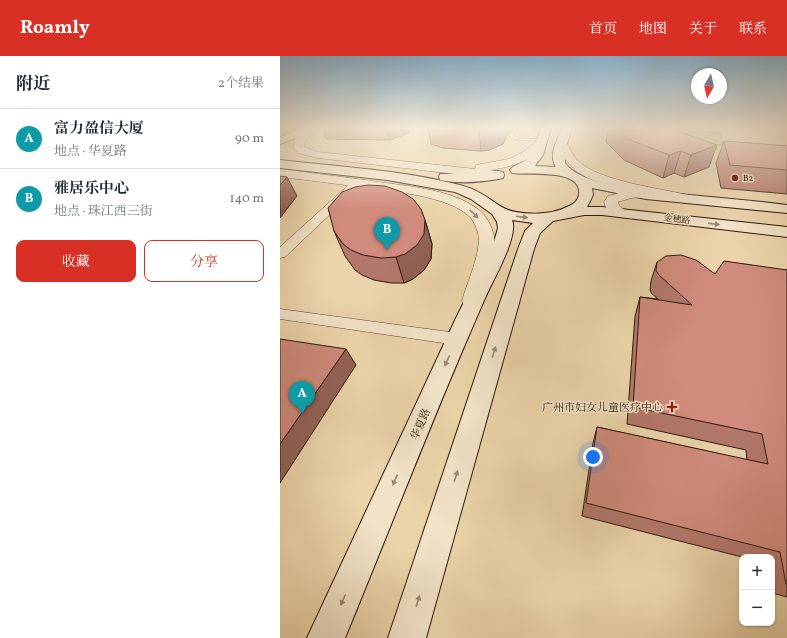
<!DOCTYPE html>
<html lang="zh">
<head>
<meta charset="utf-8">
<style>
	body { margin:0; font-family:Vollkorn,"Noto Serif SC",serif; background:#f6f6f7; color:#1f2937 }
	.controls { position:absolute; right:12px; bottom:12px; display:grid; overflow:hidden; border-radius:8px; box-shadow:0 1px 3px #0004 }
	.controls button { width:36px; height:36px; display:grid; place-items:center; padding:0; border:0; border-bottom:1px solid #e0e1e3; background:#fff; color:#1f2937; font:20px sans-serif }
	.compass { position:absolute; left:411px; top:12px; width:36px; height:36px; border-radius:50%; background:#fff; box-shadow:0 1px 3px #0004; rotate:189deg }
	.you { position:absolute; left:313px; top:401px; width:14px; height:14px; margin:-10px; border:3px solid #fff; border-radius:50%; background:#1a73e8; box-shadow:0 0 0 6px #1a73e833 }
	.badge { display:grid; place-items:center; width:26px; height:26px; border-radius:50%; background:#d93025; color:#fff; font-size:13px; font-weight:700 }
	.pin { position:absolute; translate:-50% -33px; filter:drop-shadow(0 1px 2px #0008) }
	.pin::after { content:''; position:absolute; top:21px; width:14px; height:12px; background:inherit; clip-path:polygon(0 0,100% 0,50% 100%) }
	.list { margin:0; padding:0; list-style:none }
	h2 { display:flex; justify-content:space-between; align-items:center; height:52px; margin:0; padding:0 16px; font-size:17px }
	h2 small { font-size:13px; font-weight:400; color:#747a83 }
	.list li { display:grid; grid-template-columns:26px 1fr auto; gap:12px; align-items:center; box-sizing:border-box; height:60px; padding:0 16px; border-top:1px solid #e0e1e3 }
	.list b { display:block; font-size:15px; white-space:nowrap }
	.list p { margin:0; font-size:13px; white-space:nowrap; color:#747a83 }
	.list em { font-size:13px; font-style:normal; color:#747a83 }
	.actions { display:flex; gap:8px; padding:12px 16px }
	.actions a { flex:1; padding:9px 0; border:1px solid #d93025; border-radius:8px; text-align:center; font-size:14px; color:#d93025 }
	.actions .main { background:#d93025; color:#fff }
	.map { position:relative; flex:none; width:507px; height:582px; overflow:hidden }
	header { display:flex; align-items:center; gap:24px; box-sizing:border-box; height:56px; padding:0 20px; background:#d93025; color:#fff }
	header strong { font-size:19px }
	nav { display:flex; gap:22px; margin-inline-start:auto; font-size:14px }
	main { display:flex }
	aside { flex:1; background:#fff }
	.map>svg:first-child { display:block }
	.green { fill:#bbbc86; stroke:#756a49 }
	.lines { fill:none; stroke-linecap:round; stroke-linejoin:round }
	.service-casing { stroke:#5e4834; stroke-width:1 }
	.minor-casing { stroke:#5e4834; stroke-width:1 }
	.tertiary-casing { stroke:#5e4834; stroke-width:1 }
	.secondary-casing { stroke:#2f190c; stroke-width:2 }
	.service { fill:#f2e3c8; fill-rule:evenodd }
	.minor { fill:#f2e3c8; fill-rule:evenodd }
	.tertiary { fill:#f2e3c8; fill-rule:evenodd }
	.secondary { fill:#f2e3c8; fill-rule:evenodd }
	.wall { fill:#b3786b; stroke:#2f190c }
	.shaded-wall { fill:#926157; stroke:#2f190c }
	.building { fill:#d08b7c; stroke:#2f190c }
	.oneway { fill:#9a8873 }
	.poi-dot { fill:#8f2418; stroke:#f2e3c8; stroke-width:1.5 }
	.labels { text-anchor:middle; stroke-width:3; stroke-linejoin:round; paint-order:stroke }
	.far-poi-label { font-size:9px; fill:#2f190c; stroke:#f2e3c8; text-anchor:start }
	.far-street-label { font-size:9px; fill:#2f190c; stroke:#f2e3c8 }
	.poi-label { font-size:11px; fill:#2f190c; stroke:#f2e3c8; text-anchor:end }
	.street-label { font-size:11px; fill:#2f190c; stroke:#f2e3c8 }
</style>
</head>
<body>
<header>
<strong>Roamly</strong>
<nav><a>首页</a><a>地图</a><a>关于</a><a>联系</a></nav>
</header>
<main>
<aside>
<h2>附近<small>2个结果</small></h2>
<ul class="list">
<li><span class="badge" style="background:#0f9aa8">A</span><div><b>富力盈信大厦</b><p>地点 · 华夏路</p></div><em>90 m</em></li>
<li><span class="badge" style="background:#0f9aa8">B</span><div><b>雅居乐中心</b><p>地点 · 珠江西三街</p></div><em>140 m</em></li>
</ul>
<div class="actions"><a class="main">收藏</a><a>分享</a></div>
</aside>
<div class="map">
<svg width="507" height="582" viewBox="0 0 507 582">
	<rect width="100%" height="100%" fill="#ebd4aa"/>
	<filter id="stains"><feTurbulence type="fractalNoise" baseFrequency=".005" numOctaves="4"/><feColorMatrix values="0 0 0 0 .2 0 0 0 0 .09 0 0 0 0 .02 0 0 0 .5 -.17"/></filter>
	<radialGradient id="worn" r=".72"><stop offset=".6" stop-color="#630" stop-opacity="0"/><stop offset="1" stop-color="#630" stop-opacity=".3"/></radialGradient>
	<polygon class="green" points="401,74 440,77 443,89 401,86"/>
	<g class="lines">
		<g class="service-casing">
			<polygon id="service" points="234,72 238,72 233,80 238,82 262,83 264,84 262,85 237,84 229,80"/>
		</g>
		<g class="minor-casing">
			<g id="minor">
				<polygon points="77,124 82,127 81,129 5,201 0,202 0,191 73,125"/>
				<polygon points="0,253 177,277 183,279 185,283 183,287 177,289 0,263"/>
			</g>
		</g>
		<g class="tertiary-casing">
			<g id="tertiary">
				<path d="M29 72H41L25 84 24 91 38 96 195 113 196 109 229 103 243 96 257 85 261 84 266 87C253 105 231 111 210 114L222 116 224 119 222 122 218 123 38 102 18 97 13 92 16 81Z"/>
				<path d="M282 85 286 86C290 92 292 99 297 104 318 125 378 132 408 139L410 142 408 145 403 146 367 138 366 141 351 142 338 146 339 149 347 157 345 160C335 162 326 156 324 146L328 140 350 134C317 127 291 122 277 88Z"/>
				<path d="M0 113C28 117 57 120 85 124 120 130 170 131 199 154 206 159 212 170 214 180 217 201 206 225 200 245L198 249 191 251 184 249 182 245C187 226 202 196 198 177 196 171 194 165 190 161 168 139 109 135 79 131 53 127 26 124 0 121Z"/>
			</g>
		</g>
		<g class="secondary-casing">
			<g id="secondary">
				<polygon points="22,72 37,72 36,74 0,88 0,81"/>
				<path d="M261 72H271L263 99 255 110 276 111C268 99 277 85 282 72H292L285 94V107C304 133 379 135 410 139 442 142 475 145 507 149V157L366 143 312 132 313 139 307 151H322L507 171V181L322 159H304L273 165 260 177 254 193 146 582H108L238 193 245 175 253 167 232 164C239 180 213 224 206 240 156 353 112 468 65 582H27L176 262 214 186 218 172 217 166 212 158 191 143 175 136 107 124 0 112V104C60 111 121 114 180 129 188 131 195 134 202 138 214 145 222 154 236 156 254 159 274 158 289 150 294 148 298 144 299 139 303 111 246 120 232 117L230 114C233 109 241 108 246 104 255 97 257 82 261 72Z"/>
				<path d="M218 115 223 116 224 119 223 122C204 126 179 128 160 124L159 121 160 118H189Z"/>
			</g>
		</g>
		<use href="#service" class="service"/>
		<use href="#minor" class="minor"/>
		<use href="#tertiary" class="tertiary"/>
		<use href="#secondary" class="secondary"/>
	</g>
	<g class="wall">
		<polygon points="42,72 129,72 129,77 109,84 47,83"/>
		<polygon points="148,72 230,72 230,73 223,88 209,94 201,95 163,92 151,88"/>
		<polygon points="326,72 391,72 429,111 404,121 394,117 383,122 344,104 326,86 328,74"/>
		<polygon points="444,85 507,90 507,138 441,132 436,107"/>
		<polygon points="145,164 152,188 151,203 144,214 133,223 124,227 111,227 94,224 82,219 75,214 65,200 54,175"/>
		<polygon points="377,206 435,218 507,214 507,541 492,537 492,501 462,501 302,460 313,387 317,371 467,404 466,394 347,368 355,260 360,241 378,243 372,238 370,234 371,225"/>
	</g>
	<g class="shaded-wall">
		<polygon points="106,72 129,72 129,77 109,84"/>
		<polygon points="209,72 230,72 230,73 223,88 209,94 201,95 199,74"/>
		<polygon points="437,89 429,111 404,121 411,99"/>
		<polygon points="401,95 394,117 383,122 389,99"/>
		<polygon points="7,121 17,140 0,162 0,129"/>
		<polygon points="145,164 152,188 151,203 144,214 133,223 124,227 116,201"/>
		<polygon points="66,293 76,309 0,427 0,388"/>
	</g>
	<g class="building">
		<polygon points="168,72 209,72 199,74"/>
		<polygon points="336,72 391,72 394,74 437,89 411,99 401,95 389,99 348,83"/>
		<polygon points="444,85 507,90 507,114 450,109"/>
		<polygon points="0,120 7,121 0,129"/>
		<polygon points="88,129 105,130 122,136 133,143 141,153 145,164 144,178 137,189 125,198 116,201 101,202 83,199 71,194 63,188 54,175 48,152 62,136 75,131"/>
		<polygon points="401,199 416,204 435,218 444,205 507,214 507,528 506,528 500,496 306,447 317,371 488,408 482,378 353,351 360,241 412,249 379,219 376,215 377,206 386,200"/>
		<polygon points="0,283 66,293 0,388"/>
	</g>
	<defs><path id="oneway-solid" d="M-6-.8H1V-3.2L6.5 0L1 3.2V.8H-6Z"/></defs>
	<g class="oneway">
		<use href="#oneway-solid" transform="translate(194 158) rotate(44)"/>
		<use href="#oneway-solid" transform="translate(242 161) rotate(7)"/>
		<use href="#oneway-solid" transform="translate(434 168) rotate(7)"/>
		<use href="#oneway-solid" transform="translate(214 296) rotate(-73)"/>
		<use href="#oneway-solid" transform="translate(167 305) rotate(114)"/>
		<use href="#oneway-solid" transform="translate(176 420) rotate(-73)"/>
		<use href="#oneway-solid" transform="translate(115 424) rotate(114)"/>
		<use href="#oneway-solid" transform="translate(63 544) rotate(114)"/>
		<use href="#oneway-solid" transform="translate(138 545) rotate(-73)"/>
	</g>
	<linearGradient id="sky" x2="0" y2="1"><stop stop-color="#89b5d2"/><stop offset="0.47" stop-color="#f6ecd9"/><stop offset="1" stop-color="#f6ecd9" stop-opacity="0"/></linearGradient>
	<rect width="507" height="154" fill="url(#sky)"/>
	<g class="poi-dot">
		<circle cx="455" cy="122" r="4"/>
		<path d="M390 345h4v4h4v4h-4v4h-4v-4h-4v-4h4z"/>
	</g>
	<g class="labels">
		<g class="far-poi-label">
			<text x="463" y="125">B2</text>
		</g>
		<g class="far-street-label">
			<text transform="translate(397 163) rotate(7)" y="3">金穗路</text>
		</g>
		<g class="poi-label">
			<text x="383" y="355">广州市妇女儿童医疗中心</text>
		</g>
		<g class="street-label">
			<text transform="translate(140 368) rotate(-66)" y="4">华夏路</text>
		</g>
	</g>
	<rect width="100%" height="100%" filter="url(#stains)"/>
	<rect width="100%" height="100%" fill="url(#worn)"/>
</svg>
<div class="controls">
<button>+</button>
<button>−</button>
</div>
<svg class="compass" viewBox="-18 -18 36 36"><path d="M0-13l5 13h-10z" fill="#e53935"/><path d="M0 13l5-13h-10z" fill="#747a83"/></svg>
<div class="you"></div>
<div class="pin badge" style="left:22px;top:358px;background:#0f9aa8">A</div>
<div class="pin badge" style="left:107px;top:194px;background:#0f9aa8">B</div>
</div>
</main>
</body>
</html>
